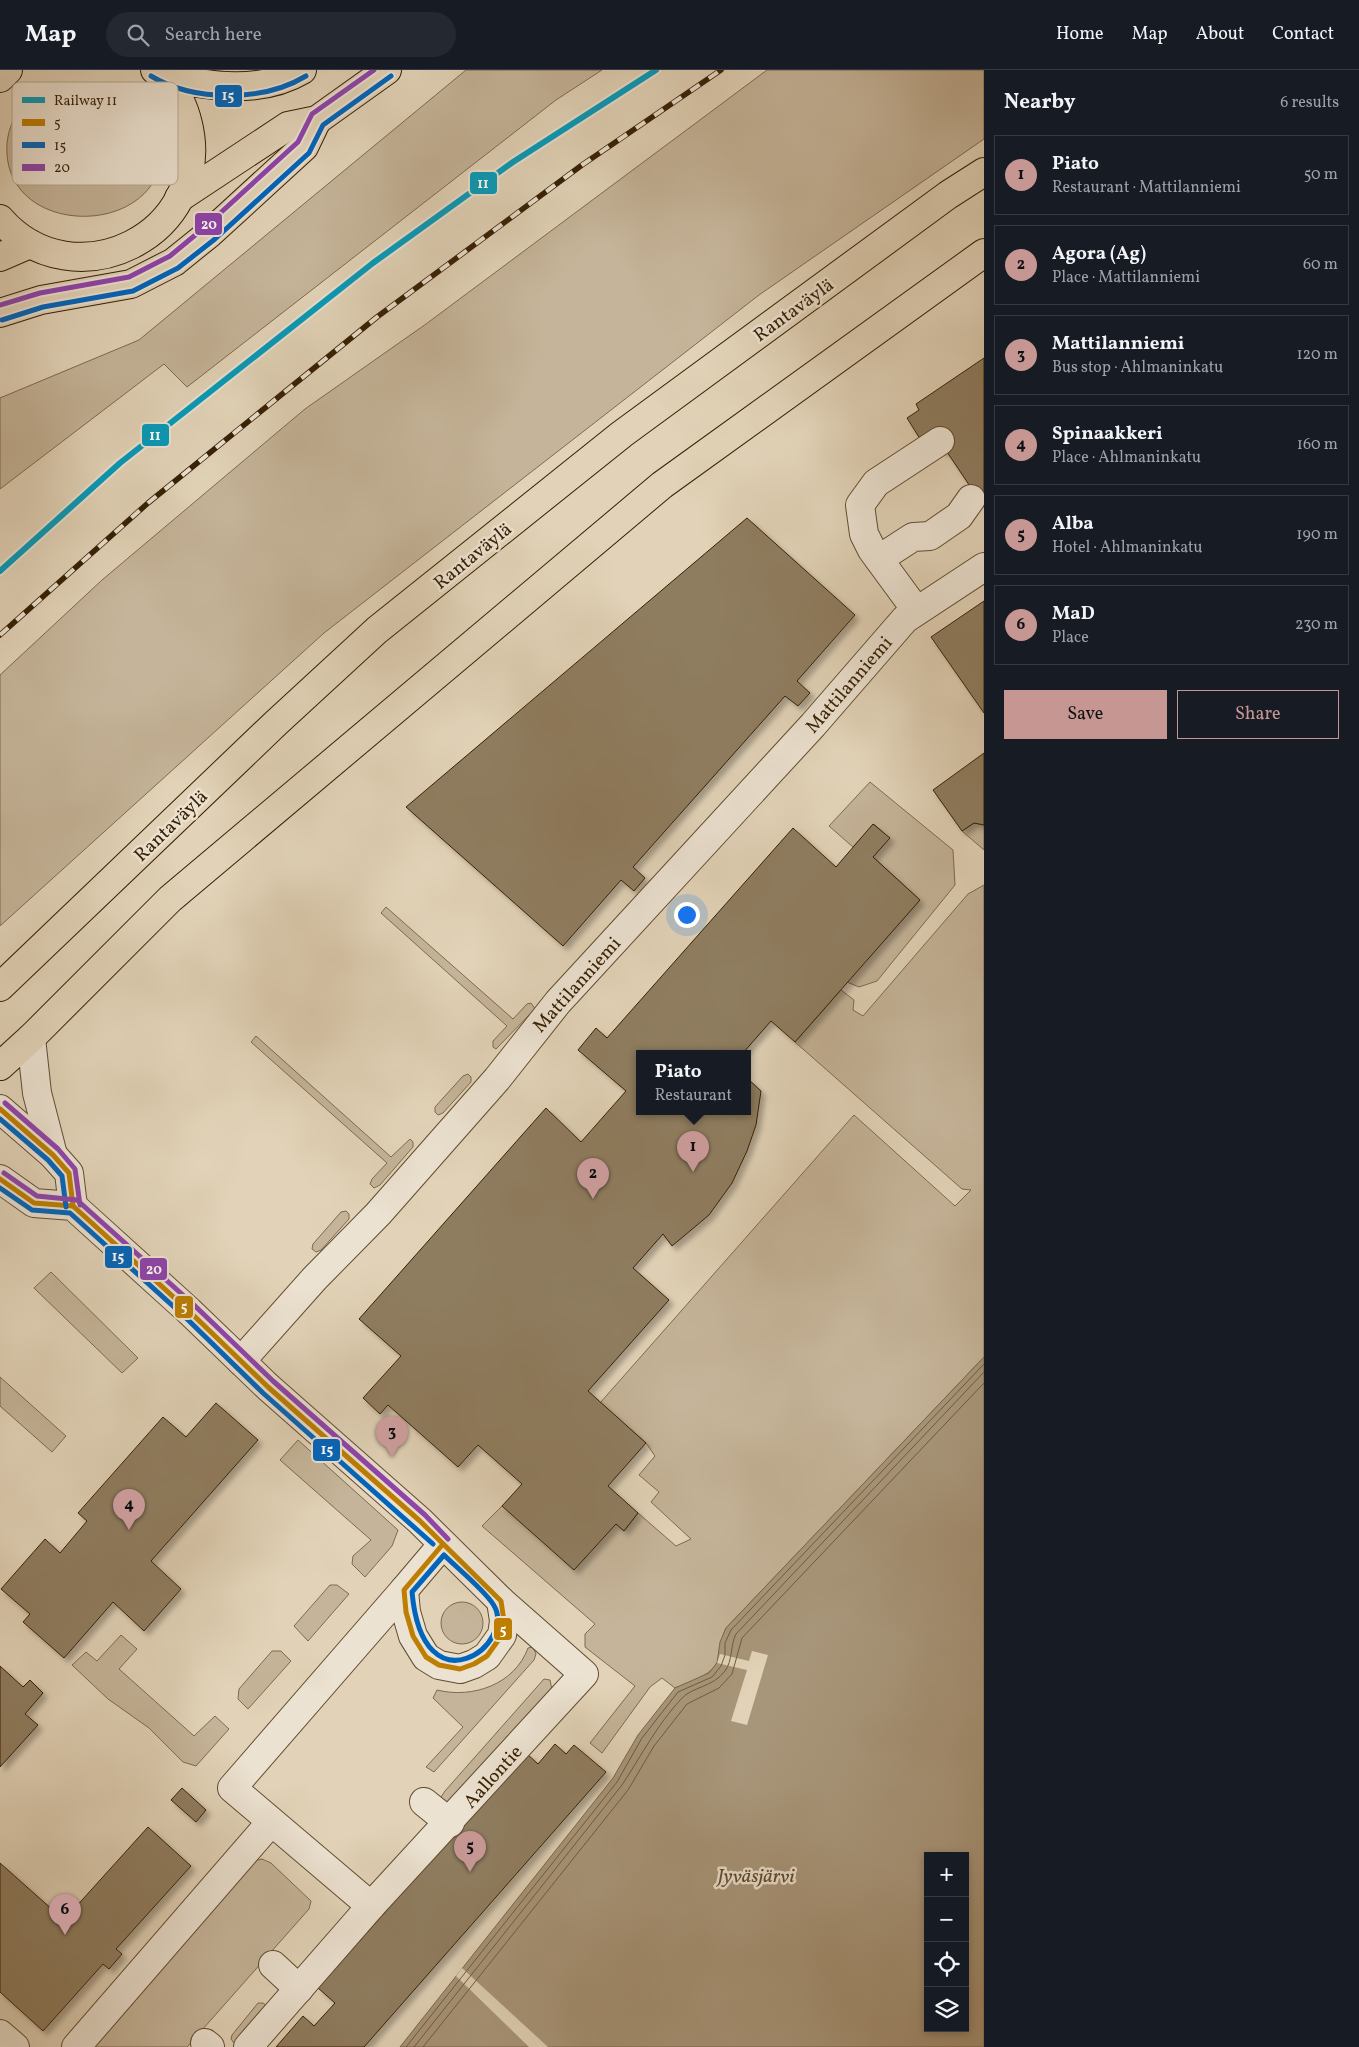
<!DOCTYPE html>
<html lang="en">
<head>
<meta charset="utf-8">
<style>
	body { margin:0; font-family:Vollkorn,serif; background:#242831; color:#f1f3f6 }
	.controls { position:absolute; right:15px; bottom:15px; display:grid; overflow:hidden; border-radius:0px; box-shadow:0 2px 8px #0003 }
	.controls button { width:45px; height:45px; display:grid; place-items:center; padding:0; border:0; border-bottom:1px solid #363941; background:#171b24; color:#f1f3f6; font:25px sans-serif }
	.you { position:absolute; left:686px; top:844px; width:18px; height:18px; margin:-12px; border:4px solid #fff; border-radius:50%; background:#1a73e8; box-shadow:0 0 0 8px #1a73e833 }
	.badge { display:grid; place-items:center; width:32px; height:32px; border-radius:50%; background:#c59692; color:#111; font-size:16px; font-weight:700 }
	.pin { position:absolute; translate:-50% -41px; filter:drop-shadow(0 1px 2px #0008) }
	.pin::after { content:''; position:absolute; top:26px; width:18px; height:15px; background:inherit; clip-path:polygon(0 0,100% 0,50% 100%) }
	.popup { position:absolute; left:636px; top:980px; width:115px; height:65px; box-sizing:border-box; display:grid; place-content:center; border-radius:0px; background:#171b24; filter:drop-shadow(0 1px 4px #0005); font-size:16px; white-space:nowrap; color:#9ea1a6 }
	.popup b { font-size:19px; color:#f1f3f6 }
	.popup::after { content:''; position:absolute; left:50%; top:100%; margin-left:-10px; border:10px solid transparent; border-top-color:#171b24 }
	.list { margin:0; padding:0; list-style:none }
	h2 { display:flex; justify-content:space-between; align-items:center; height:65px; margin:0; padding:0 20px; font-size:21px }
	h2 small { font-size:16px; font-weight:400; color:#9ea1a6 }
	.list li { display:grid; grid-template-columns:32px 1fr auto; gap:15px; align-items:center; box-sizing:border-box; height:80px; margin:0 10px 10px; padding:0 10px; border:1px solid #363941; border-radius:0px }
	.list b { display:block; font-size:19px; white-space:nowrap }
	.list p { margin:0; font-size:16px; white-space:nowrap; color:#9ea1a6 }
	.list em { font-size:16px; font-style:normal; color:#9ea1a6 }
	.actions { display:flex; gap:10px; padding:15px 20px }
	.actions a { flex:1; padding:11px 0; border:1px solid #c59692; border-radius:0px; text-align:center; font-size:18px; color:#c59692 }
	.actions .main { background:#c59692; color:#111 }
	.icon { flex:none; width:28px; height:28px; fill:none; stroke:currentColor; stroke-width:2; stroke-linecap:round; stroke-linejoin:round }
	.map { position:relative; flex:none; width:984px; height:1977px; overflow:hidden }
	header { display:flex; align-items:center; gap:30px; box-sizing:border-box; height:70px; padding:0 25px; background:#171b24; border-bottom:1px solid #363941 }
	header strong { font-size:24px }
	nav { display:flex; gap:28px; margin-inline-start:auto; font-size:18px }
	.search { width:350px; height:45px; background:#242831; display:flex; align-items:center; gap:12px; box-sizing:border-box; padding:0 18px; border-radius:28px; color:#9ea1a6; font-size:19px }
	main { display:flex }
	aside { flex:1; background:#171b24 }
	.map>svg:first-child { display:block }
	.green { fill:#c5b499; stroke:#7e6a4e }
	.water { fill:#a8967a; stroke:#7a664a; fill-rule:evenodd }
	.pier { fill:#e2d3b8 }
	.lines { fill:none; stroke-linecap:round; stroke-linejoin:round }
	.shore { stroke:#6f5a3e; stroke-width:1 }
	.building { fill:#8f7d61; stroke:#361f03; filter:url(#shadow) }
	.minor-casing { stroke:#614c30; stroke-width:30 }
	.major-casing { stroke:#361f03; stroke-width:30 }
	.highway-casing { stroke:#361f03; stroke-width:30 }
	.minor { stroke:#ece2d1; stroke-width:28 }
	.major { stroke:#e2d3b8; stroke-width:28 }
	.highway { stroke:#e2d3b8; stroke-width:28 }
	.rail-casing { stroke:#361f03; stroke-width:5.5 }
	.rail { stroke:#ece2d1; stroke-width:4; stroke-dasharray:11; stroke-linecap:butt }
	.bus-1-casing { stroke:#ece2d1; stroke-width:9 }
	.bus-2-casing { stroke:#ece2d1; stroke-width:9 }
	.bus-3-casing { stroke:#ece2d1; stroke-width:9 }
	.bus-1 { stroke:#bd7e01; stroke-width:5 }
	.bus-2 { stroke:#0065bd; stroke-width:5 }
	.bus-3 { stroke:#8e44ad; stroke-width:5 }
	.rail-1-casing { stroke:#ece2d1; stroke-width:10 }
	.rail-1 { stroke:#059bba; stroke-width:6 }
	.labels { text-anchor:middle; stroke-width:5; stroke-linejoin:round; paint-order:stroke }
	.street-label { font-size:19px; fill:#361f03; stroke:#ece2d1 }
	.water-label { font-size:20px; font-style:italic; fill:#5e492d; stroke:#ece2d1 }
	.key { fill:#ece2d1; stroke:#b5a893; stroke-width:1 }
	.key-label { font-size:14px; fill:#361f03 }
	.line-badge { stroke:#ece2d1; stroke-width:2 }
	.badge-label { font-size:14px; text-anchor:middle; font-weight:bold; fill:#fff }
</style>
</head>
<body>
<header>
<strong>Map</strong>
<div class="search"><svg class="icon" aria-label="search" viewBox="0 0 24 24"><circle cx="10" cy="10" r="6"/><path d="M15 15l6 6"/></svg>Search here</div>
<nav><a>Home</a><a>Map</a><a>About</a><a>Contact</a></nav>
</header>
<main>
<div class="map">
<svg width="984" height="1977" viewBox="0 0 984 1977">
	<defs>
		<filter id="shadow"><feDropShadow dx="4.5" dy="4.5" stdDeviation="2.5" flood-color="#0004"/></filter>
	</defs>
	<rect width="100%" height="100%" fill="#e2d3b8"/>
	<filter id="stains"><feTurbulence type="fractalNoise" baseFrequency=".004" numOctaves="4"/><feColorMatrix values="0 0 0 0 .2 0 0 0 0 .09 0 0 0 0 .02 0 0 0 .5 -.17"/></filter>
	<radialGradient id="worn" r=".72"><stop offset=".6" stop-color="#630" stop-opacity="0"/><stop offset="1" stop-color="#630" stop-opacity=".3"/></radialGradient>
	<g class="green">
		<polygon points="466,0 602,0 556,30 187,317 164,294 0,419 0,328 139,270"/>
		<polygon points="767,0 984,0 984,69 759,225 324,563 0,856 0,605 102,510 305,339 426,254"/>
		<path d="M57 18 79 19 101 27 126 44 160 61C161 68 162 76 162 83 157 170 0 168 7 73 11 40 28 30 57 18Z"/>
		<polygon points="870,712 953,780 955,815 877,911 859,917 847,912 920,830 873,787 889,768 874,754 853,777 829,756"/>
		<polygon points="974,753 984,755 984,780 962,761"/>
		<path d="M984 815V1287L726 1558C722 1567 721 1574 720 1584 716 1605 692 1611 675 1618L662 1608 650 1617 602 1683 590 1673 635 1616 585 1577V1564L595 1554 482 1456 502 1436 616 1454 624 1461 638 1443 676 1476 691 1469 651 1432 659 1422 639 1405 655 1386 646 1373 600 1333 854 1045 955 1136 971 1120 962 1119 795 972 841 920 854 930 853 940 863 946 968 824Z"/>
		<polygon points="386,837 513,949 527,934 531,933 535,939 496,979 493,977 493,971 507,956 381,843"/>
		<polygon points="256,966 391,1087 410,1069 413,1072 413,1077 380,1115 374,1118 370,1114 372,1109 387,1093 251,972"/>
		<polygon points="468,1004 471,1007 471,1012 443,1043 438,1045 435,1042 435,1037 463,1006"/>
		<polygon points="346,1141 349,1144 349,1149 321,1180 316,1182 312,1179 313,1174 341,1142"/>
		<polygon points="51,1202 138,1288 122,1303 34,1218"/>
		<polygon points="0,1307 66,1366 52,1382 0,1336"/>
		<polygon points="298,1370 398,1460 392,1476 365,1507 352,1494 353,1486 371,1470 280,1390"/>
		<polygon points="330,1515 337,1515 349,1524 308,1571 294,1556"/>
		<circle cx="462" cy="1553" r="21"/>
		<polygon points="121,1565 137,1579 119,1599 194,1666 215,1646 229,1659 196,1696 183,1692 149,1658 108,1629 72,1595 86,1582 97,1591"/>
		<path d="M533 1577 536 1584 534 1590 434 1702 426 1697 463 1657 433 1628 437 1620C473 1629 515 1614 528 1578Z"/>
		<polygon points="272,1581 281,1581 291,1591 248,1639 238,1629 239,1619"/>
		<polygon points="544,1609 550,1610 552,1620 450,1734 442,1733 441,1727 445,1721"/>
		<polygon points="262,1789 271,1793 311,1831 309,1839 187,1977 93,1977 253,1791"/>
		<polygon points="258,1933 263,1933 267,1936 239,1973 234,1973 231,1969 232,1965"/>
	</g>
	<path class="water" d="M984 1287V1977H400L613 1708 638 1665 675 1618 709 1603 717 1593 720 1572 726 1558ZM928 1786H965V1958H928Z"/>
	<g class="pier">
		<polygon points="752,1581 768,1585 747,1655 731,1651 747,1600 717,1593 720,1584 749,1591"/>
		<polygon points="462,1898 548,1977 529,1977 456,1906"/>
	</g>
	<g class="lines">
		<g class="shore">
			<polyline points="406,1977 617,1712 642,1668 678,1622 712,1607 721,1596 725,1585 725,1573 731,1560 984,1294"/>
			<path d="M414 1977 622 1715C641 1686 657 1655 681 1629 693 1616 712 1618 725 1601 733 1590 730 1576 736 1564L984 1302"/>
			<polyline points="423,1977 628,1720 654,1676 687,1634 719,1618 732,1604 742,1568 984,1313"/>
		</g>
	</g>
	<g class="building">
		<polygon points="984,288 984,437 947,382 922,372 907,348 919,340 916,334"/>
		<polygon points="747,448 855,545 797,611 810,623 798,636 785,626 633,797 645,808 634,821 621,810 563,876 406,737"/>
		<polygon points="984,531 984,643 931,567"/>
		<polygon points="984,683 984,755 974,753 962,761 933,720"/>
		<polygon points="873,754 890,768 873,787 920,830 795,972 771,951 743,983 639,983 639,1041 747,1041 747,1008 761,1021 756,1055 747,1081 732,1113 709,1145 672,1176 663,1164 633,1198 669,1230 588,1321 646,1373 608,1416 638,1443 624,1461 616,1454 574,1500 502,1436 522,1414 478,1375 458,1397 388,1335 380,1344 363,1328 401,1286 359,1249 546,1038 581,1072 626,1021 578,980 596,958 607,968 793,758 836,797"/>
		<polygon points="216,1333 258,1370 151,1491 181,1519 144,1561 113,1532 64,1588 23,1552 30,1544 1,1519 45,1469 60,1483 87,1451 78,1443 163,1347 186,1367"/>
		<polygon points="0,1596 23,1617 30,1610 43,1623 25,1644 38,1655 0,1697"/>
		<polygon points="555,1674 566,1684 574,1675 606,1702 364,1977 276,1977 303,1946 314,1956 335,1933 318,1918 526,1683 538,1694"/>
		<polygon points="182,1718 206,1740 196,1752 171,1730"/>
		<polygon points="148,1757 191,1796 116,1879 122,1884 109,1899 103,1894 43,1961 0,1922 0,1793 64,1850"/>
	</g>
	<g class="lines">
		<g class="minor-casing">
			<g id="minor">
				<polyline points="879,489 913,467 930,466 959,446 971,429"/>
				<polyline points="916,540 872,480 864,464 860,435 876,413 940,371"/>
				<polyline points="31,968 37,1023 53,1085"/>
				<polyline points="0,1039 53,1085 69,1103 73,1136"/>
				<polyline points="0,1109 34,1133 73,1136 189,1241 268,1317 420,1451 501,1531 504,1551 502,1565 487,1586 474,1594 460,1599 439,1595 426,1587 413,1566 406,1542 404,1520 443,1474"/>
				<polyline points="241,1291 315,1208 378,1144 497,1009 558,932 813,655 905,549 984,497"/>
				<polyline points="404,1520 232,1718 371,1836 584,1604 501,1531"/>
				<polyline points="424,1732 450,1753"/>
				<polyline points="273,1895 299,1919"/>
				<polyline points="0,1964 15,1977"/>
				<polyline points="205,1973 210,1977"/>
				<polyline points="76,1977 271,1752"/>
				<polyline points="248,1977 371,1836"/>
			</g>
		</g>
		<g class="major-casing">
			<g id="major">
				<path d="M164 7C209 16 260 25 302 0"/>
				<polyline points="0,8 8,0"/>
				<polyline points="179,128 288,56 317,50 387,0"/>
				<path d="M0 149C74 234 214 164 188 54 183 33 172 13 155 0"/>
				<polyline points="0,187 30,174"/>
				<polyline points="0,243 41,230 131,214 174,192 210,163 304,77 317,50"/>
			</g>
		</g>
		<g class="highway-casing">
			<g id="highway">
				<polyline points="0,917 276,653 377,560 622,364 948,125 984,102"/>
				<polyline points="0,996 31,968 170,829 662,415 984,183"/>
			</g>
		</g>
		<use href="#minor" class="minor"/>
		<use href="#major" class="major"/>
		<use href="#highway" class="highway"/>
		<g class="rail-casing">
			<polyline id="rail" points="0,565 148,433 377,247 582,95 721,0"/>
		</g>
		<use href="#rail" class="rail"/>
		<g class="bus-1-casing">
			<g id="bus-1">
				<polyline points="0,1039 53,1085 69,1103 73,1136"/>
				<polyline points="0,1109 34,1133 73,1136 189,1241 268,1317 420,1451 501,1531 504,1551 502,1565 487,1586 474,1594 460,1599 439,1595 426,1587 413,1566 406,1542 404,1520 443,1474"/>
			</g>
		</g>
		<g class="bus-2-casing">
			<g id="bus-2">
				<path d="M151 6C194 32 263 32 306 6"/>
				<polyline points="2,250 43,237 133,221 178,198 215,169 309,83 323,55 391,6"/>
				<polyline points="0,1049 48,1090 62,1106 66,1137"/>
				<polyline points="0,1118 32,1140 70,1143 184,1246 263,1323 433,1474"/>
				<path d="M444 1485C456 1497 484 1520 493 1534 519 1573 423 1644 412 1522Z"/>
			</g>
		</g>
		<g class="bus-3-casing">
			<g id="bus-3">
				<polyline points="0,235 40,223 129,207 170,186 205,157 298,72 312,44 374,0"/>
				<polyline points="5,1033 58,1079 75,1099 80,1135"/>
				<polyline points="4,1103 37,1126 77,1130 194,1235 273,1311 425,1445 448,1469"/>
			</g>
		</g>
		<use href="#bus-1" class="bus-1"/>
		<use href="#bus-2" class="bus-2"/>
		<use href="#bus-3" class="bus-3"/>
		<g class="rail-1-casing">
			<polyline id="rail-1" points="0,501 120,393 373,193 513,92 656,0"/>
		</g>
		<use href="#rail-1" class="rail-1"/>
	</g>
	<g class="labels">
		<g class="street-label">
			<text transform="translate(793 239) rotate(-36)" y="7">Rantaväylä</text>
			<text transform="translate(472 485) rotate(-39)" y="7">Rantaväylä</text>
			<text transform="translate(848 614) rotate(-49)" y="7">Mattilanniemi</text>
			<text transform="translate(170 755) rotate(-44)" y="7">Rantaväylä</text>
			<text transform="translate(576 914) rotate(-48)" y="7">Mattilanniemi</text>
			<text transform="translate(492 1706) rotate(-48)" y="7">Aallontie</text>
		</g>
		<g class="water-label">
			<text x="756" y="1812">Jyväsjärvi</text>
		</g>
	</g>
	<rect x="12" y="12" width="166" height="103" rx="8" class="key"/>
	<rect x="22" y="27" width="23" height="6" fill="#059bba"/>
	<rect x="22" y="49" width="23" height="7" fill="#bd7e01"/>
	<rect x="22" y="72" width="23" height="6" fill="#0065bd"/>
	<rect x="22" y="94" width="23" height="7" fill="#8e44ad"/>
	<g class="key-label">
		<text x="54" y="35">Railway 11</text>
		<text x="54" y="57">5</text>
		<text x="54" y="80">15</text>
		<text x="54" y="102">20</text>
	</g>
	<g class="line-badge">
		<rect x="214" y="14" width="29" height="24" rx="5" fill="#0065bd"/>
		<rect x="469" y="101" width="29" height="24" rx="5" fill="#059bba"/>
		<rect x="194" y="142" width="29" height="24" rx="5" fill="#8e44ad"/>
		<rect x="141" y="353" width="29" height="24" rx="5" fill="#059bba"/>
		<rect x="104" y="1175" width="29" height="24" rx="5" fill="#0065bd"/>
		<rect x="139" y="1187" width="29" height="24" rx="5" fill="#8e44ad"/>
		<rect x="174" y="1225" width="20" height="24" rx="5" fill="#bd7e01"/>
		<rect x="312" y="1368" width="29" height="24" rx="5" fill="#0065bd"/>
		<rect x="493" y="1547" width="20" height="24" rx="5" fill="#bd7e01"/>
	</g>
	<g class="badge-label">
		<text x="228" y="30">15</text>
		<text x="483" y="118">11</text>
		<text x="209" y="159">20</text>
		<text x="155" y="370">11</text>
		<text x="118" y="1191">15</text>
		<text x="154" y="1204">20</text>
		<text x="184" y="1241">5</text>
		<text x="327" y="1384">15</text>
		<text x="503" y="1564">5</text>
	</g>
	<rect width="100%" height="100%" filter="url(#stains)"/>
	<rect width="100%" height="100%" fill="url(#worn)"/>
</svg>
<div class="controls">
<button>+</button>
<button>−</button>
<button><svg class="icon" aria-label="locate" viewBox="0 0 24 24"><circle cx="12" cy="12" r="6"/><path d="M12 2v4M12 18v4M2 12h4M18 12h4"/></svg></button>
<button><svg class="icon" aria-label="layers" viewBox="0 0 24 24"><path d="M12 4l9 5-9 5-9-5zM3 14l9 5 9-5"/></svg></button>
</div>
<div class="you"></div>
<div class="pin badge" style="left:693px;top:1102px">1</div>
<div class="popup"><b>Piato</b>Restaurant</div>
<div class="pin badge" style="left:593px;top:1129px">2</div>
<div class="pin badge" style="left:392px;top:1387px">3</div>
<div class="pin badge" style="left:129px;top:1460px">4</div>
<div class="pin badge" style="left:470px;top:1802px">5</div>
<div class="pin badge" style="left:65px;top:1865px">6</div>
</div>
<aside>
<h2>Nearby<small>6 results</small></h2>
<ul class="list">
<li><span class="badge">1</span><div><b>Piato</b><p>Restaurant · Mattilanniemi</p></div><em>50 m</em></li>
<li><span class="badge">2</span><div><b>Agora (Ag)</b><p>Place · Mattilanniemi</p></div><em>60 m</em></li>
<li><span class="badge">3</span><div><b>Mattilanniemi</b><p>Bus stop · Ahlmaninkatu</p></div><em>120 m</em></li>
<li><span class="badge">4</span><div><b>Spinaakkeri</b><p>Place · Ahlmaninkatu</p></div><em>160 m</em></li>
<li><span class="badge">5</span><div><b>Alba</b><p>Hotel · Ahlmaninkatu</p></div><em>190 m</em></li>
<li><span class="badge">6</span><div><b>MaD</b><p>Place</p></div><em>230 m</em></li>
</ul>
<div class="actions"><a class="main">Save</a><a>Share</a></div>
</aside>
</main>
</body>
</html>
